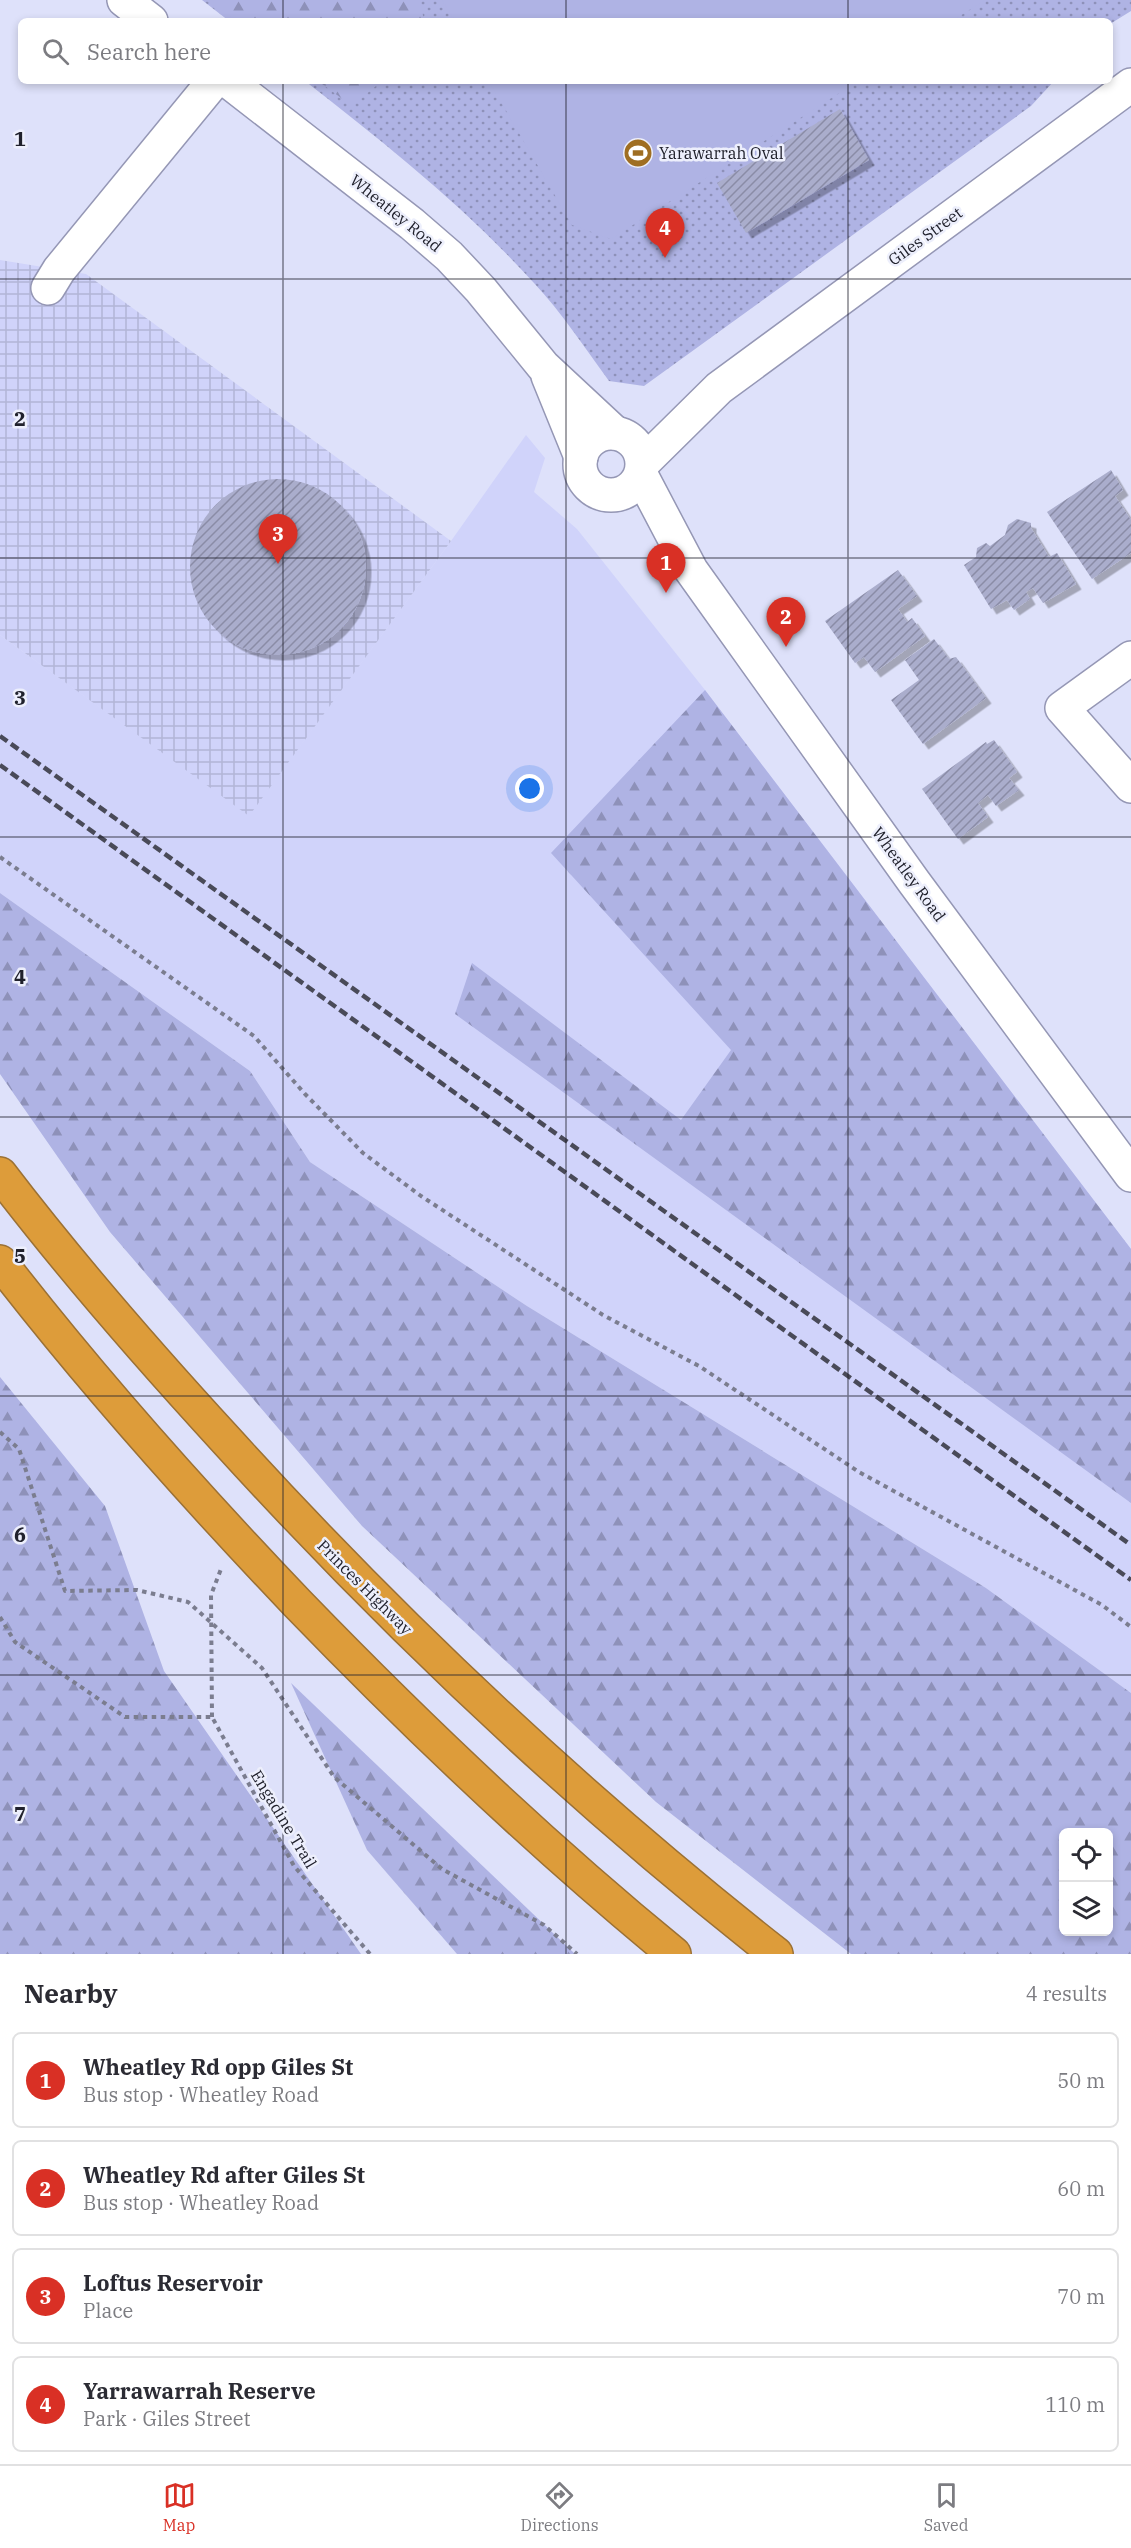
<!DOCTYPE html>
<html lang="en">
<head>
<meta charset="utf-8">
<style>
	body { margin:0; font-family:"IBM Plex Serif",serif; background:#f2f2f3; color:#2b2b33 }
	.controls { position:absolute; right:18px; bottom:18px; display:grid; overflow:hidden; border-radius:9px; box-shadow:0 3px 9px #0003 }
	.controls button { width:54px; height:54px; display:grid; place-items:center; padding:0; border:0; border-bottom:2px solid #e1e1e2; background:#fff; color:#2b2b33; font:30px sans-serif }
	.you { position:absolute; left:530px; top:789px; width:21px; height:21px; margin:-15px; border:4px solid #fff; border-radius:50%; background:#1a73e8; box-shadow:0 0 0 9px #1a73e833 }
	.badge { display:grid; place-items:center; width:39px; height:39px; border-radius:50%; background:#d93025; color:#fff; font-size:20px; font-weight:700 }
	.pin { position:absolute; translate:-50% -50px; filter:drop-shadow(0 2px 3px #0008) }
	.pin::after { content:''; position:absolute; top:32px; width:21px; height:18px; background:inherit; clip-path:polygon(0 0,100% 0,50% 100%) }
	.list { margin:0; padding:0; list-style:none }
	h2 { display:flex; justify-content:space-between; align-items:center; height:78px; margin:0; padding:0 24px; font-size:26px }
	h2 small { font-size:20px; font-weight:400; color:#7c7c81 }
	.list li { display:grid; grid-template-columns:39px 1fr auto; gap:18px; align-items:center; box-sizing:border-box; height:96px; margin:0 12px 12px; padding:0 12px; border:2px solid #e1e1e2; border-radius:9px }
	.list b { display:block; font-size:22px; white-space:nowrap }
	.list p { margin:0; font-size:20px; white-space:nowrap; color:#7c7c81 }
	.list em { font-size:20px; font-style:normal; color:#7c7c81 }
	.icon { flex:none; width:33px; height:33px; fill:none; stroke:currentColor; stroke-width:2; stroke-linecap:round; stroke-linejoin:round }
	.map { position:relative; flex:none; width:1131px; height:1954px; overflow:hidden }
	.search { position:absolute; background:#fff; box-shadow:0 3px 9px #0003; left:18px; right:18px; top:18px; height:66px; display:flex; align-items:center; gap:15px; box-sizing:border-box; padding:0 21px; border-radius:9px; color:#7c7c81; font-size:22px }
	.sheet { height:510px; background:#fff }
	nav { display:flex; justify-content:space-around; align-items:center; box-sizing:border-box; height:84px; border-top:2px solid #e1e1e2; background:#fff; font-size:16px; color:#7c7c81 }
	nav a { display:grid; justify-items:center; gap:3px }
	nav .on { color:#d93025 }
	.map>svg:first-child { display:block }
	.built { fill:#d0d3fa }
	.industrial { fill:url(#industrial-grid) }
	.grass { fill:url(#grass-dots) }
	.forest { fill:url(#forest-firs); fill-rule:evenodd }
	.garden { fill:#afb3e4 }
	.building { fill:url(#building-hatch); filter:url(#shadow) }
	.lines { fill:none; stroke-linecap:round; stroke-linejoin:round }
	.minor-casing { stroke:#9597b5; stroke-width:36 }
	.highway-casing { stroke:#9b7135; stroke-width:36 }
	.path { stroke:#7b7d8f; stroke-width:4; stroke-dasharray:4.5 4.5; stroke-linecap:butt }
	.minor { stroke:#fff; stroke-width:33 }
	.highway { stroke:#dd9c3a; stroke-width:33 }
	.rail { stroke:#494a58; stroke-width:4.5; stroke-dasharray:9 4.5; stroke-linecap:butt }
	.grid { fill:none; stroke:#20212c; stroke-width:1.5; stroke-opacity:0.55 }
	.labels { text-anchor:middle; stroke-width:5; stroke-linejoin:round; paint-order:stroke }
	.poi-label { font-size:16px; fill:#20212c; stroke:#edeffc; text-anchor:start }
	.street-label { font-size:16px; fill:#20212c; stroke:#edeffc }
	.grid-label { font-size:20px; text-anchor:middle; font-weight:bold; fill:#20212c; stroke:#edeffc; stroke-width:5; stroke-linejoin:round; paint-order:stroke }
</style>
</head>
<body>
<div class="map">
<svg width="1131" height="1954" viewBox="0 0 1131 1954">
	<defs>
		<pattern id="industrial-grid" width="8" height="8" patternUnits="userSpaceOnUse" patternTransform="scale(1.5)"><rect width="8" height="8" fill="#d0d3fa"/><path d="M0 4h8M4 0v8" fill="none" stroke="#b2b5d6"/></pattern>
		<pattern id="grass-dots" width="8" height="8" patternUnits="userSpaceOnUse" patternTransform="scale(1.5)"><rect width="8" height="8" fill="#afb3e4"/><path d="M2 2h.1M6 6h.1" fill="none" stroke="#8e91b9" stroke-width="1.8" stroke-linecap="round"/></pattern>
		<pattern id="forest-firs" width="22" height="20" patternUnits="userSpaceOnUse" patternTransform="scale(1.5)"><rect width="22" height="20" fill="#afb3e4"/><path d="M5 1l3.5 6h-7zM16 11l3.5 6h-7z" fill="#8e91b9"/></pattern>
		<pattern id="building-hatch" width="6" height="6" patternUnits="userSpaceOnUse" patternTransform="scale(1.5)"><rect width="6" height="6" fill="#aaadcc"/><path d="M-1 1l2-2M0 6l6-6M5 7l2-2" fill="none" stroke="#8a8ca6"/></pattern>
		<filter id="shadow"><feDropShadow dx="5.5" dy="5.5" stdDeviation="0" flood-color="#0004"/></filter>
	</defs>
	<rect width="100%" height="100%" fill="#dee1fa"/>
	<polygon class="built" points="526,435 545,458 534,492 577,529 705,690 1131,1249 1131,1693 986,1588 527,1306 310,1162 250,1071 0,893 0,635 249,815 451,541"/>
	<polygon class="industrial" points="0,260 86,274 451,541 249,816 0,635"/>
	<g class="grass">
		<polygon points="202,0 1131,0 1131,11 1110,24 1110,21 229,21"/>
		<path d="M305 81H1054L1031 106 644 386 609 381C585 348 562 313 534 283 465 207 386 144 305 81Z"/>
	</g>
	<g class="forest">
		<polygon points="208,0 420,0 424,21 236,21"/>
		<polygon points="318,81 382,81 352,106"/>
		<polygon points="705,690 1131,1249 1131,1503 455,1014 472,963 681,1120 731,1050 551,853"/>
		<path d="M0 893 250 1071 310 1162 527 1306 986 1588 1131 1693V1954H851L656 1802 362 1526 110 1232 0 1074ZM1108 1832V1932H1064V1832Z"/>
		<polygon points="0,1377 105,1506 164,1671 361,1954 0,1954"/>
		<polygon points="291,1683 575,1954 457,1954 367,1850"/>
	</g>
	<g class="garden">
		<polygon points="442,0 985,0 952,21 455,21"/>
		<polygon points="489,81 858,81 611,239 572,225"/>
	</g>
	<g class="building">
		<polygon points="840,109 869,160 746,233 717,183"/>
		<polygon points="1111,470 1123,490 1115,496 1131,520 1131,553 1092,579 1047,512"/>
		<circle cx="278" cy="567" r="88"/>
		<polygon points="1017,519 1031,523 1031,528 1049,557 1057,553 1076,584 1043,603 1033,588 1026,592 1030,599 1014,610 1007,600 991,609 964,565 976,557 977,548 986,543 990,546 1005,535 1008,525"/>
		<polygon points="898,570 917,596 898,609 907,622 912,618 925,636 875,672 864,657 855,663 825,621"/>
		<polygon points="934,639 949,659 956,657 986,698 923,744 891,700 919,680 905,660"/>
		<polygon points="994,740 1017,772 1009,778 1019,790 996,806 988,795 978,803 988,817 958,839 922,789 986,742 987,744"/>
	</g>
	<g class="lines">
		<g class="minor-casing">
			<g id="minor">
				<polyline points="124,0 151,21"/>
				<polyline points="228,81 412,224 449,256 481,290 543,366 615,433"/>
				<polyline points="48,288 59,270 214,81"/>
				<polyline points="548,376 581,457"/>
				<circle cx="611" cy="464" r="31"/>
				<polyline points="643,463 719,388 1131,85"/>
				<polyline points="641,475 691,570 914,882 1131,1175"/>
				<polyline points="1131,658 1062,708 1131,786"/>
			</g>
		</g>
		<g class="highway-casing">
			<g id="highway">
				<path d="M0 1174C71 1267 147 1354 226 1440 395 1626 578 1798 776 1954"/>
				<path d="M0 1262C92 1381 193 1494 297 1603 417 1727 541 1845 674 1954"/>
			</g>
		</g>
		<g class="path">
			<polyline points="0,857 254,1036 305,1094 363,1153 421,1196 603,1315 699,1366 859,1472 1102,1605 1131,1627"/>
			<polyline points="0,1432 19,1449 65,1591 137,1590 188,1602 262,1668 334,1777 442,1869 544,1925 577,1954"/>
			<polyline points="0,1617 15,1642 125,1717 212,1717 294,1866 370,1954"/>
			<polyline points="212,1717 211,1595 221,1569"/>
		</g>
		<use href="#minor" class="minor"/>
		<use href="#highway" class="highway"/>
		<g class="rail">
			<polyline points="0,736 1131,1545"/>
			<polyline points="0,765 1131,1580"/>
		</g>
	</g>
	<path class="grid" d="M283 0V21M566 0V21M848 0V21M283 81V1954M566 81V1954M848 81V1954M0 279H1131M0 558H1131M0 837H1131M0 1117H1131M0 1396H1131M0 1675H1131"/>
	<defs>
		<g id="stadium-disc" transform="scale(1.5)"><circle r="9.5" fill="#9f6e22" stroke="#edeffc"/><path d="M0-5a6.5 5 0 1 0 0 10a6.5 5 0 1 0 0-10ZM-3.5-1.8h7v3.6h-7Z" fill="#fff"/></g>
	</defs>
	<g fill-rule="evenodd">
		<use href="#stadium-disc" x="638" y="153"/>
	</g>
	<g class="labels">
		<g class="poi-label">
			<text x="659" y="159">Yarawarrah Oval</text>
		</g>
		<g class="street-label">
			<text transform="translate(396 213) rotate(39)" y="6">Wheatley Road</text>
			<text transform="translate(925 236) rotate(-36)" y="6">Giles Street</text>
			<text transform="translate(909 874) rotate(54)" y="6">Wheatley Road</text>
			<text transform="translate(365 1587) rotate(45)" y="6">Princes Highway</text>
			<text transform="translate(284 1819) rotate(59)" y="6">Engadine Trail</text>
		</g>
	</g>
	<g class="grid-label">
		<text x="20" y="146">1</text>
		<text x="20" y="426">2</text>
		<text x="20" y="705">3</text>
		<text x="20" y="984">4</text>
		<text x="20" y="1263">5</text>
		<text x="20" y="1542">6</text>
		<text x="20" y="1821">7</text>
	</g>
</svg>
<div class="controls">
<button><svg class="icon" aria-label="locate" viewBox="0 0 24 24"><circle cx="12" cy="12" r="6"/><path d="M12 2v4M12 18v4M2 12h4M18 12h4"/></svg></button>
<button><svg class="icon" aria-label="layers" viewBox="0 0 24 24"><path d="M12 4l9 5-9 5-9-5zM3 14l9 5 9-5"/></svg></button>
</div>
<div class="you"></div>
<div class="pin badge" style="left:666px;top:593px">1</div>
<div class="pin badge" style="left:786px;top:647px">2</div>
<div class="pin badge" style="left:278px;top:564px">3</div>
<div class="pin badge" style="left:665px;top:258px">4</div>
<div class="search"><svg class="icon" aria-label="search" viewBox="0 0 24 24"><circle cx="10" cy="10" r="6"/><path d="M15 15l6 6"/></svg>Search here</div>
</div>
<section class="sheet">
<h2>Nearby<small>4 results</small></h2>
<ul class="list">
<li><span class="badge">1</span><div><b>Wheatley Rd opp Giles St</b><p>Bus stop · Wheatley Road</p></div><em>50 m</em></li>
<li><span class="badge">2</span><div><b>Wheatley Rd after Giles St</b><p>Bus stop · Wheatley Road</p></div><em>60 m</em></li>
<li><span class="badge">3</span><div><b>Loftus Reservoir</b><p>Place</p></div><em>70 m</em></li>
<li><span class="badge">4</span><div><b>Yarrawarrah Reserve</b><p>Park · Giles Street</p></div><em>110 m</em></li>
</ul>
</section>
<nav>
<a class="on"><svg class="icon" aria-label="map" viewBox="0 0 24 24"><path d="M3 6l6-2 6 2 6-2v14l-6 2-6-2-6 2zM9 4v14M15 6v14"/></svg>Map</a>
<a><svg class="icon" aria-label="directions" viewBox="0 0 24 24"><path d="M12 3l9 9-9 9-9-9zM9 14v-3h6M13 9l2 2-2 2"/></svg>Directions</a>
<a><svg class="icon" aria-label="saved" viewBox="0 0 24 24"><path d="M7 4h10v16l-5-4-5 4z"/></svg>Saved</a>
</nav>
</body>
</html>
